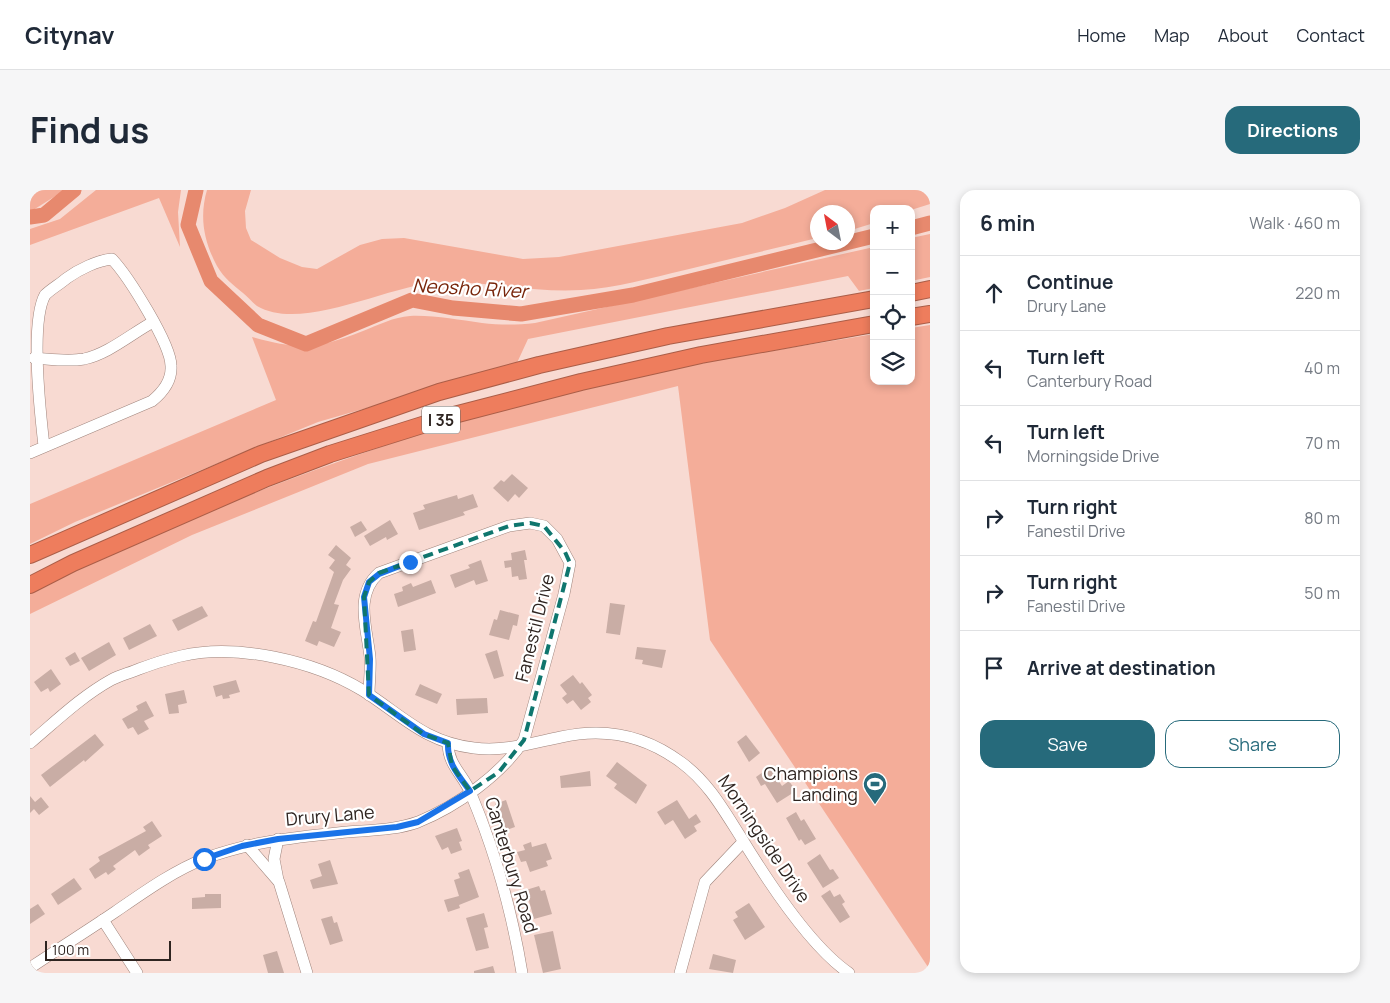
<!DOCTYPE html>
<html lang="en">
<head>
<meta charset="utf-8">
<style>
	body { margin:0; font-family:Manrope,sans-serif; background:#f6f6f7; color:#1f2937 }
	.controls { position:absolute; right:15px; top:15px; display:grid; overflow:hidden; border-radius:10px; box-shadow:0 2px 8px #0003 }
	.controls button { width:45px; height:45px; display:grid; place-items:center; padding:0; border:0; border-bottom:1px solid #e0e1e3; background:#fff; color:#1f2937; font:25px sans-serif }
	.compass { position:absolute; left:780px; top:15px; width:45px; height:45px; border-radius:50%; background:#fff; box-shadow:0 2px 8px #0003; rotate:328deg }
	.scale { position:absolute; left:15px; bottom:12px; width:126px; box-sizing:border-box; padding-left:5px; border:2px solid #2e2420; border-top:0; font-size:14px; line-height:18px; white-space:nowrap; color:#2e2420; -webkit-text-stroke:4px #fff; paint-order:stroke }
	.stop { position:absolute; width:15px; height:15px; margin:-11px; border:4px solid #1a73e8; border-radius:50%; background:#fff }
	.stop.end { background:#1a73e8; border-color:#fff; box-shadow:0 1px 5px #0008 }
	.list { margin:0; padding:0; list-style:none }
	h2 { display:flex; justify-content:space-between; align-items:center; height:65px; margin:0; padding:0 20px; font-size:21px }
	h2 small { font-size:16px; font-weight:400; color:#747a83 }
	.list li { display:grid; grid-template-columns:32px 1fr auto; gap:15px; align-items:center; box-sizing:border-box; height:75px; padding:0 20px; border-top:1px solid #e0e1e3 }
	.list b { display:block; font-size:19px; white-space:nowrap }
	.list p { margin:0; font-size:16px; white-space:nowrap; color:#747a83 }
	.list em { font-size:16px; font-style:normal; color:#747a83 }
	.actions { display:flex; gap:10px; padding:15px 20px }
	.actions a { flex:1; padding:11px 0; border:1px solid #266a7b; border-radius:15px; text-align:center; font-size:18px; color:#266a7b }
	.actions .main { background:#266a7b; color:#fff }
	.icon { flex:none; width:28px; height:28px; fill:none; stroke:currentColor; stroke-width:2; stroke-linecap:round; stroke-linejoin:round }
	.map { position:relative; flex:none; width:900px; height:783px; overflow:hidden; border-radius:15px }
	header { display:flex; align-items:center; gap:30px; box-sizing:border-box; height:70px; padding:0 25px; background:#fff; border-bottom:1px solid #e0e1e3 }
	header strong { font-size:24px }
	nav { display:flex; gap:28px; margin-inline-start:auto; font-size:18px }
	.intro { display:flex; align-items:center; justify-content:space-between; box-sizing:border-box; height:120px; padding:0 30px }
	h1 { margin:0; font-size:35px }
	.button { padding:12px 22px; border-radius:15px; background:#266a7b; color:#fff; font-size:18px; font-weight:700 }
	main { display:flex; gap:30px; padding:0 30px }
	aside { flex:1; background:#fff; border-radius:15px; box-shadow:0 2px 8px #0003 }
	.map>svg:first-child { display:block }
	.green { fill:#f4ad99 }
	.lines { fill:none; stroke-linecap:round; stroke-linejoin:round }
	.river { stroke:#e7896e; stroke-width:15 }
	.building { fill:#c9ada5 }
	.minor-casing { stroke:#9f847c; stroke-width:12 }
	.highway-casing { stroke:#ab5e48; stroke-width:18 }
	.minor { stroke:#fff; stroke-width:11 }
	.highway { stroke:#ee7d5d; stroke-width:16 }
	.route { stroke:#1a73e8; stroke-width:6 }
	.marked { fill:none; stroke:#0f766e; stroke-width:4; stroke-dasharray:10 6; stroke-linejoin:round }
	.labels { text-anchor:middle; stroke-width:4.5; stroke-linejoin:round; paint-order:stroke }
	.shield { fill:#fff; stroke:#6d6663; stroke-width:1 }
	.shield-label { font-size:16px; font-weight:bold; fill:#2e2420 }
	.street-label { font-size:18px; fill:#2e2420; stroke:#fff }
	.poi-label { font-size:18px; fill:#2e2420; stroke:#fff; text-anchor:end }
	.water-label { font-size:19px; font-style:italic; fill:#78250a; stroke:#fff }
</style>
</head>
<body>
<header>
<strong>Citynav</strong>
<nav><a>Home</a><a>Map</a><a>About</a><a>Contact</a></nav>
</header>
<div class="intro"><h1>Find us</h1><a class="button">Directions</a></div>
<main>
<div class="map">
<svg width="900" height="783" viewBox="0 0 900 783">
	<rect width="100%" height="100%" fill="#f8dad2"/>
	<g class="green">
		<polygon points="0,0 35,0 0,22"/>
		<polygon points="66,0 151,0 148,22 150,57 129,8 0,55 0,39 30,29"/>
		<path d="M177 0H221L215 21 216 38 221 50 250 68 272 77 287 79 330 55 352 49 374 48 493 69 529 67 712 33 755 18 795 0H900V14L881 20 844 19V33L818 41V22H788L787 48C743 59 699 69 655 80 621 88 586 98 551 100 504 103 458 91 411 92 360 94 273 143 227 116 222 112 218 107 213 103 203 95 194 88 187 76 174 52 169 27 177 0Z"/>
		<polygon points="900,44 900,87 881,91 881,48"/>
		<path d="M844 57V98L829 101 818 86 498 149 486 175 288 232 45 332 0 354V314L246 210 222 147C268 160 288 159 333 141 348 135 364 127 380 126 404 125 428 130 452 133 470 135 487 135 505 133Z"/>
		<path d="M900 135V780L680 450 648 196 338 274 162 345 0 424V402C37 383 75 367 113 350 261 283 414 232 572 194 662 173 753 159 844 144V191H881V138Z"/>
	</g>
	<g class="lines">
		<g class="river">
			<polyline points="166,0 158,35 181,91 228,135 276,154 382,110 423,118 491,124 603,105 844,46"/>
			<polyline points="0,27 14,25 44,0"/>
			<polyline points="881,38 900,33"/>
		</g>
	</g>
	<g class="building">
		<polygon points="482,284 498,298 489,308 485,304 478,312 463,298 471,290 474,292"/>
		<polygon points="443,304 448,317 433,322 435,325 389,340 383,323 395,319 393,315 427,305 428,309"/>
		<polygon points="360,330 368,344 357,350 356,347 340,356 334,346"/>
		<polygon points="331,331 337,340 325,347 320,337"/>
		<polygon points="306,355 321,368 316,375 321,379 313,390 304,414 309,415 301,438 311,442 304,457 289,451 287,456 275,451 283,431 286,432 304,382 299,378 305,370 298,365"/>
		<polygon points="495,360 497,370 494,370 497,389 489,390 488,386 482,387 481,377 475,378 474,371 482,370 481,363"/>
		<polygon points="451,370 458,391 446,395 444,390 425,398 420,385 440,378 438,375"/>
		<polygon points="401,390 406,403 368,417 364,404 373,401 372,397 381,393 383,397"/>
		<polygon points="580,413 595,415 590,445 576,443"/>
		<polygon points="172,416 178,426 148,441 142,430"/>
		<polygon points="470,420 489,425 487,436 483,435 479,450 459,445 464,429 467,430"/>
		<polygon points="120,434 127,446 99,460 93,448"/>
		<polygon points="383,439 386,460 374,462 371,441"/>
		<polygon points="79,452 86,465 59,481 51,468"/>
		<polygon points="607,457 636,460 632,478 612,474 613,470 605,469"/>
		<polygon points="467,460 474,486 464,489 455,464"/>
		<polygon points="45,462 50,471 40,476 35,468"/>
		<polygon points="21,479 31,494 20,502 18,498 11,502 4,492"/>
		<polygon points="543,485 550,494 552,492 562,505 558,508 561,512 551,520 543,510 537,514 532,508 537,504 530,495"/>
		<polygon points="206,490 210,502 199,505 200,508 193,509 192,505 186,507 183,496"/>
		<polygon points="390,494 412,504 407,514 385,505"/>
		<polygon points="154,500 157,513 148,515 149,523 139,524 135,504"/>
		<polygon points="457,508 458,523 427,525 426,509"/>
		<polygon points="116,511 124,526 114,531 119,539 108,545 103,537 98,539 92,529 108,520 106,516"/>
		<polygon points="65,544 74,555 55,572 54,570 20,597 11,585"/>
		<polygon points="716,545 730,563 719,572 707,552"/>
		<polygon points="587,572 617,595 606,614 584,598 587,594 576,586"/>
		<polygon points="740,577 752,596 759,591 766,601 747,613 735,594 731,596 726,587"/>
		<polygon points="560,581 561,596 531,598 530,586"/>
		<polygon points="0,606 5,612 11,607 19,617 9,625 4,619 0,623"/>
		<polygon points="476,610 485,637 474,641 465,614"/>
		<polygon points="647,610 659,629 666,624 671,632 664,636 667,641 655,649 643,630 635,635 627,622"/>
		<polygon points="766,622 771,631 774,629 786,649 775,655 771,649 769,651 756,628"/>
		<polygon points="122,631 132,646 118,655 120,658 109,666 105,660 83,676 86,679 78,685 76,682 65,689 59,679 70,671 68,667 116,641 113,637"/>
		<polygon points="427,638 432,651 429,652 432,660 421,664 418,657 412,660 405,646"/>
		<polygon points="501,652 502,657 516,653 522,669 516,671 518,676 500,682 496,671 491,672 487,662 495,660 493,655"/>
		<polygon points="790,664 800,680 803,679 809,688 793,698 777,673"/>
		<polygon points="300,670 308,694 283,699 280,690 292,686 288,674"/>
		<polygon points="439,679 449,707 429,715 430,718 418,722 414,710 429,706 424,690 430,688 428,683"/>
		<polygon points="44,688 52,699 28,715 21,704"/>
		<polygon points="509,696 511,701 515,700 522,724 504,729 496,700"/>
		<polygon points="800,700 804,707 810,704 815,712 812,714 820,727 810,733 791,706"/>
		<polygon points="175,704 191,704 191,718 162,719 162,708 175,707"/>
		<polygon points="719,713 735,737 715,750 703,730 708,727 705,722"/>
		<polygon points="8,714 15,724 0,734 0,719"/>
		<polygon points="454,723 458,737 454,738 459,758 446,761 436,728"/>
		<polygon points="302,726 304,733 307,732 313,751 300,755 291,729"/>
		<polygon points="523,741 531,779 513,783 504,745"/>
		<polygon points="247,761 254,783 238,783 233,765"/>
		<polygon points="683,764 706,770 703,783 679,779"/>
		<polygon points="463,776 465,783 444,783 444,781"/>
	</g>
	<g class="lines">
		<g class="minor-casing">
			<g id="minor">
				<path d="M4 168C20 169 37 172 54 169 78 164 101 144 123 132"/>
				<path d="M0 263 122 211C133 202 142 191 141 176 141 154 98 86 82 69 68 70 48 80 37 88 30 94 21 99 15 105 0 132 10 221 14 256"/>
				<path d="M0 553C26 531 52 506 81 490 90 485 100 483 109 479 123 474 137 469 151 466 207 453 284 471 332 500 372 525 394 552 444 558 474 562 502 553 531 547 575 537 615 545 652 573 679 593 694 621 712 649 737 690 781 757 819 783"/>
				<path d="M418 553C418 576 434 585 441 604 465 661 482 722 492 783"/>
				<polyline points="217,655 249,692 277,783"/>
				<polyline points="248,690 244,669 248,649"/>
				<polyline points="73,730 107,783"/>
				<path d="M0 778C28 759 57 741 85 722 114 702 143 681 176 668 222 651 268 647 317 642 340 640 366 640 388 632 427 616 471 585 494 550L534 404 540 373 527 349 514 336 500 333 479 336 349 383C324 405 337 438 340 467 341 479 339 493 339 505"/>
				<polyline points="650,783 675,692 713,652"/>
			</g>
		</g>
		<g class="highway-casing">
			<g id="highway">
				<polyline points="881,103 900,99"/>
				<polyline points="881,127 900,124"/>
				<polyline points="0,365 231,264 409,202 509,175 638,146 844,109"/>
				<polyline points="0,395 43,373 237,288 300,264 424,225 551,192 671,165 844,134"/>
			</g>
		</g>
		<use href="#minor" class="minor"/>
		<use href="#highway" class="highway"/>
	</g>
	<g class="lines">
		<path class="route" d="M174 669 212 656 248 649 367 637 388 632 440 601C429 586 417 573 418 553L394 544 339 505 340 469 334 407 339 392 349 384 380 372"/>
	</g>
	<path class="marked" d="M500 333 514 336 535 362 540 373 494 550 469 582 440 601 422 576 418 553 393 544 339 505 334 407 339 392 349 383 479 336Z"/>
	<defs>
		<g id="stadium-pin" transform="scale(1.25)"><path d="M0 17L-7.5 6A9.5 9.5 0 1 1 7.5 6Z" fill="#266a7b" stroke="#fff"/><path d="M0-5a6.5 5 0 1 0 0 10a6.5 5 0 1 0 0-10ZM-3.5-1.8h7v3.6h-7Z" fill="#fff"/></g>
	</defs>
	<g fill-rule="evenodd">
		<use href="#stadium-pin" x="845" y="594"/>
	</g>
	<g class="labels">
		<rect class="shield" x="392" y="216.5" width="38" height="27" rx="4"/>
		<g class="shield-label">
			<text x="411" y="236">I 35</text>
		</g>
		<g class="street-label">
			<text transform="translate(505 438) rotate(-76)" y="6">Fanestil Drive</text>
			<text transform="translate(300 626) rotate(-5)" y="6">Drury Lane</text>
			<text transform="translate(734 649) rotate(56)" y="6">Morningside Drive</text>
			<text transform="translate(481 675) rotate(73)" y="6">Canterbury Road</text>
		</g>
		<g class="poi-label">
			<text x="828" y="590">Champions<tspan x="828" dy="21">Landing</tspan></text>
		</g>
		<g class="water-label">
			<text transform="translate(440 98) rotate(3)" y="7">Neosho River</text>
		</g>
	</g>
</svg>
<div class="controls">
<button>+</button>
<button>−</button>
<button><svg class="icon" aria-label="locate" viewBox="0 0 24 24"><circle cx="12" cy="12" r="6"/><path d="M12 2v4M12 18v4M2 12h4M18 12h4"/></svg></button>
<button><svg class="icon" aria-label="layers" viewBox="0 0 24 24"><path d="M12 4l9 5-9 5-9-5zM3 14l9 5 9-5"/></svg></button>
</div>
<svg class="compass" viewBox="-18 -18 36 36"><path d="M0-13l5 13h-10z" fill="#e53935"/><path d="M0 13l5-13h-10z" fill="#747a83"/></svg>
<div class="scale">100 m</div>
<div class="stop" style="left:174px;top:669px"></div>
<div class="stop end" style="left:380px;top:372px"></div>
</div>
<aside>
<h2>6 min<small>Walk · 460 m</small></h2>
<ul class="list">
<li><svg class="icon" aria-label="ahead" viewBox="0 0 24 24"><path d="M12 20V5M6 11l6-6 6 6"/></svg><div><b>Continue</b><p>Drury Lane</p></div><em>220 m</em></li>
<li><svg class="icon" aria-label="left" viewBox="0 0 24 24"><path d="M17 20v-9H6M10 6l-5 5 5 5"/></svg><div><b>Turn left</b><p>Canterbury Road</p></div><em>40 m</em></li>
<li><svg class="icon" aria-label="left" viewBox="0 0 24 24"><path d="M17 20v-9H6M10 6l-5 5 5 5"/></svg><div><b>Turn left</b><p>Morningside Drive</p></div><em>70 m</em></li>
<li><svg class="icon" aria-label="right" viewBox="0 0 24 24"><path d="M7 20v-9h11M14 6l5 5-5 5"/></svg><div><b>Turn right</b><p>Fanestil Drive</p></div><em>80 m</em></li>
<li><svg class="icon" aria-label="right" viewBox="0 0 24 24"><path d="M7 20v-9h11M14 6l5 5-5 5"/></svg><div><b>Turn right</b><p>Fanestil Drive</p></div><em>50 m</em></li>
<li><svg class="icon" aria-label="arrive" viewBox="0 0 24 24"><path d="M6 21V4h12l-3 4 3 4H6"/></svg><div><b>Arrive at destination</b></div></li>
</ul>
<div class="actions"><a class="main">Save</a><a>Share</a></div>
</aside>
</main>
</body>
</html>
